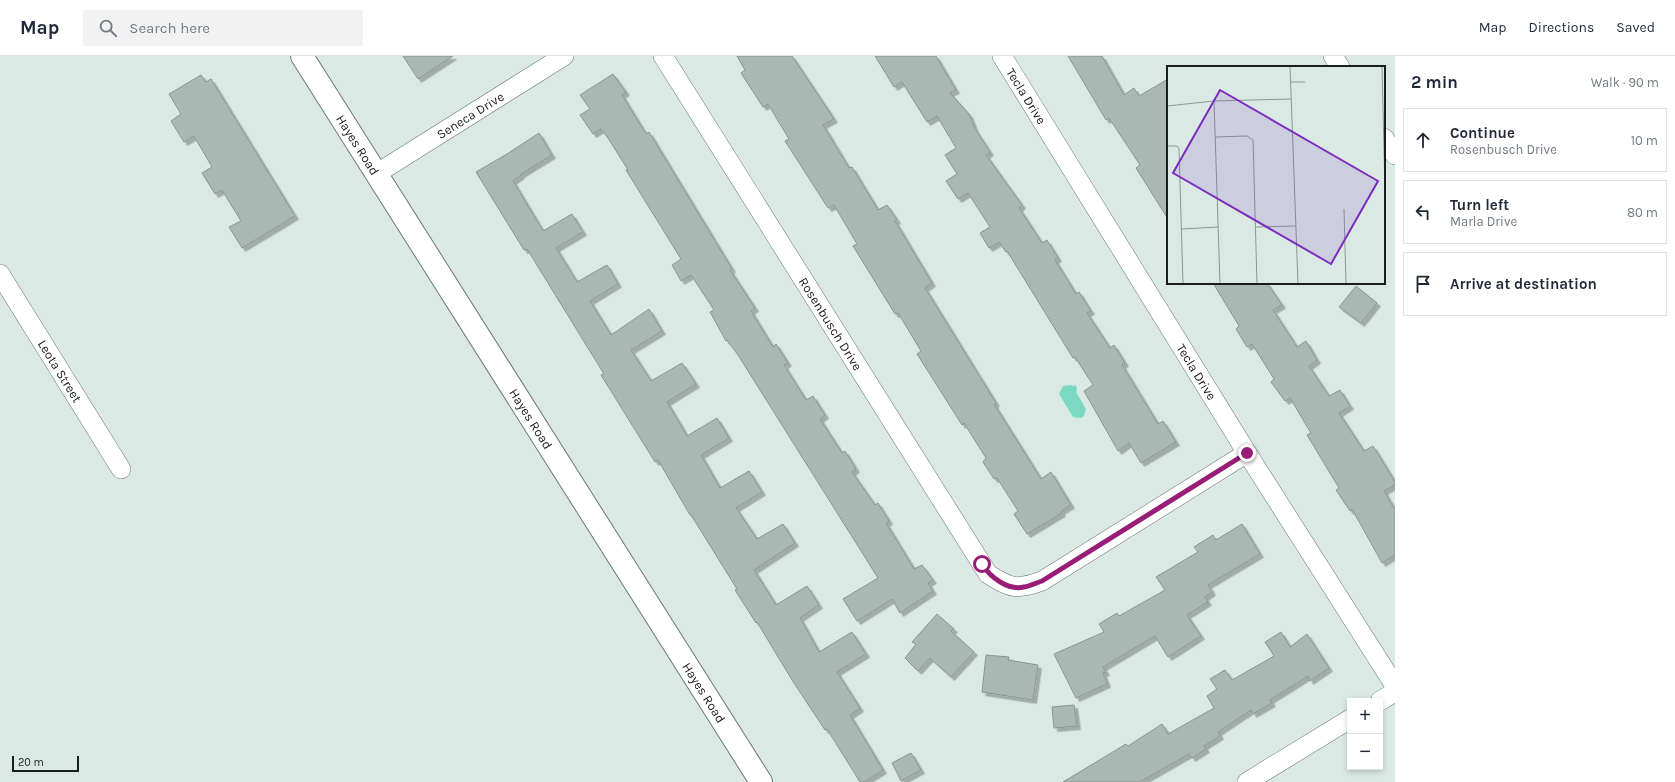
<!DOCTYPE html>
<html lang="en">
<head>
<meta charset="utf-8">
<style>
	body { margin:0; font-family:Karla,sans-serif; background:#f2f2f3; color:#1f2937 }
	.controls { position:absolute; right:12px; bottom:12px; display:grid; overflow:hidden; border-radius:0px; box-shadow:0 2px 6px #0003 }
	.controls button { width:36px; height:36px; display:grid; place-items:center; padding:0; border:0; border-bottom:1px solid #e0e1e3; background:#fff; color:#1f2937; font:20px sans-serif }
	.scale { position:absolute; left:12px; bottom:10px; width:67px; box-sizing:border-box; padding-left:4px; border:2px solid #191e1d; border-top:0; font-size:11px; line-height:14px; white-space:nowrap; color:#191e1d; -webkit-text-stroke:3px #dbe9e5; paint-order:stroke }
	.stop { position:absolute; width:12px; height:12px; margin:-9px; border:3px solid #991d76; border-radius:50%; background:#fff }
	.stop.end { background:#991d76; border-color:#fff; box-shadow:0 1px 4px #0008 }
	.list { margin:0; padding:0; list-style:none }
	h2 { display:flex; justify-content:space-between; align-items:center; height:52px; margin:0; padding:0 16px; font-size:17px }
	h2 small { font-size:13px; font-weight:400; color:#747a83 }
	.list li { display:grid; grid-template-columns:26px 1fr auto; gap:12px; align-items:center; box-sizing:border-box; height:64px; margin:0 8px 8px; padding:0 8px; border:1px solid #e0e1e3; border-radius:0px }
	.list b { display:block; font-size:15px; white-space:nowrap }
	.list p { margin:0; font-size:13px; white-space:nowrap; color:#747a83 }
	.list em { font-size:13px; font-style:normal; color:#747a83 }
	.icon { flex:none; width:22px; height:22px; fill:none; stroke:currentColor; stroke-width:2; stroke-linecap:round; stroke-linejoin:round }
	.map { position:relative; flex:none; width:1395px; height:726px; overflow:hidden }
	header { display:flex; align-items:center; gap:24px; box-sizing:border-box; height:56px; padding:0 20px; background:#fff; border-bottom:1px solid #e0e1e3 }
	header strong { font-size:19px }
	nav { display:flex; gap:22px; margin-inline-start:auto; font-size:14px }
	.search { width:280px; height:36px; background:#f2f2f3; display:flex; align-items:center; gap:10px; box-sizing:border-box; padding:0 14px; border-radius:0px; color:#747a83; font-size:15px }
	main { display:flex }
	aside { flex:1; background:#fff }
	.map>svg:first-child { display:block }
	.water { fill:#7bd8c2 }
	.building { fill:#aab8b4; stroke:#889692; filter:url(#shadow) }
	.lines { fill:none; stroke-linecap:round; stroke-linejoin:round }
	.street-casing { stroke:#6c7975; stroke-width:20 }
	.secondary-casing { stroke:#6c7975; stroke-width:24 }
	.street { stroke:#fff; stroke-width:19 }
	.secondary { stroke:#fff; stroke-width:22 }
	.route { stroke:#991d76; stroke-width:5 }
	.labels { text-anchor:middle; stroke-width:3.5; stroke-linejoin:round; paint-order:stroke }
	.street-label { font-size:13px; fill:#191e1d; stroke:#dbe9e5 }
	.inset-road { fill:none; stroke:#8d9895; stroke-width:1 }
	.view { fill:#7b2cbf; fill-opacity:0.15; stroke:#7b2cbf; stroke-width:2 }
	.inset-edge { fill:none; stroke:#191e1d; stroke-width:2 }
</style>
</head>
<body>
<header>
<strong>Map</strong>
<div class="search"><svg class="icon" aria-label="search" viewBox="0 0 24 24"><circle cx="10" cy="10" r="6"/><path d="M15 15l6 6"/></svg>Search here</div>
<nav><a>Map</a><a>Directions</a><a>Saved</a></nav>
</header>
<main>
<div class="map">
<svg width="1395" height="726" viewBox="0 0 1395 726">
	<defs>
		<filter id="shadow"><feDropShadow dx="3.5" dy="3.5" stdDeviation="0" flood-color="#0004"/></filter>
	</defs>
	<rect width="100%" height="100%" fill="#dbe9e5"/>
	<polygon class="water" points="1071,329 1073,330 1075,329 1077,332 1076,336 1086,353 1084,360 1081,362 1073,361 1059,338 1063,330"/>
	<g class="building">
		<polygon points="403,0 453,0 418,23"/>
		<polygon points="737,0 792,0 834,63 823,69 849,112 852,111 878,154 887,149 897,164 895,165 932,227 925,232 996,347 994,348 1041,423 1051,416 1071,449 1061,455 1062,457 1027,478 1014,458 1018,455 997,422 994,423 983,406 986,402 964,367 962,369 917,298 921,295 898,257 895,258 853,190 857,188 834,149 828,152 785,85 789,83 768,48 763,51 741,17 745,14"/>
		<polygon points="875,0 936,0 956,34 950,37 969,58 975,73 990,96 986,99 1022,149 1019,152 1042,187 1047,184 1058,202 1055,204 1076,238 1079,236 1091,255 1087,257 1110,292 1114,289 1125,307 1122,309 1158,368 1163,365 1176,386 1141,407 1129,387 1118,395 1084,335 1093,329 1075,301 1073,302 1007,195 1006,196 999,186 989,192 980,177 990,171 968,137 958,143 946,125 957,118 945,99 956,92 937,60 927,66 902,26 894,31"/>
		<polygon points="1068,0 1102,0 1124,39 1134,32 1139,40 1168,23 1168,163 1136,112 1140,109 1109,62 1106,64"/>
		<polygon points="613,18 626,36 622,39 646,78 649,76 732,213 730,214 755,252 751,255 773,291 776,288 788,307 784,309 806,344 813,340 825,359 820,363 842,397 845,395 856,413 852,416 875,449 878,447 889,465 886,467 914,513 922,509 933,524 928,527 933,535 900,557 892,543 857,565 843,543 878,522 738,299 727,284 726,285 710,256 714,254 691,219 681,225 672,209 681,203 626,114 628,114 608,82 601,73 593,78 580,59 590,53 580,39"/>
		<polygon points="201,19 206,26 211,23 295,160 242,192 229,171 241,165 222,134 215,138 202,117 212,111 194,80 184,86 171,65 181,58 169,38"/>
		<polygon points="539,77 552,99 521,118 521,119 513,125 543,175 572,158 583,176 556,192 577,226 607,209 618,228 590,245 611,279 649,253 662,275 631,294 651,325 682,307 696,328 667,346 687,380 717,362 729,382 701,399 720,432 749,415 762,436 736,452 757,483 783,468 795,487 754,514 776,549 807,530 819,549 800,562 819,596 852,576 866,598 837,616 860,652 850,659 883,714 864,726 860,726 827,673 825,674 792,624 757,566 756,567 735,534 737,533 691,459 690,459 658,404 655,406 601,319 604,318 527,193 524,194 476,116 507,98"/>
		<polygon points="1213,227 1267,227 1282,249 1273,254 1297,291 1306,285 1317,304 1309,310 1329,340 1340,334 1350,350 1339,357 1364,395 1373,390 1395,426 1395,429 1384,435 1395,454 1395,499 1382,507 1352,453 1350,455 1336,434 1339,432 1307,379 1311,377 1290,342 1285,345 1271,326 1274,323 1252,288 1247,291 1236,273 1239,270"/>
		<polygon points="1356,230 1377,247 1361,267 1339,251"/>
		<polygon points="1242,468 1260,498 1208,529 1212,536 1205,541 1208,546 1187,559 1201,580 1168,601 1155,580 1103,611 1106,616 1103,617 1107,628 1076,642 1054,598 1104,576 1099,568 1117,557 1119,560 1165,534 1156,521 1198,496 1194,491 1213,479 1216,484"/>
		<polygon points="937,558 954,573 951,575 974,596 951,621 930,602 918,615 905,602 916,588 912,586"/>
		<polygon points="1281,576 1290,591 1307,578 1329,612 1310,625 1308,620 1270,644 1272,647 1253,658 1251,654 1218,676 1220,680 1204,690 1206,693 1192,702 1189,698 1140,726 1063,726 1126,688 1128,690 1162,668 1168,678 1214,652 1207,640 1217,633 1210,623 1225,614 1232,624 1274,600 1265,586"/>
		<polygon points="986,599 1009,601 1008,604 1038,609 1033,644 982,636"/>
		<polygon points="1074,649 1077,670 1054,672 1052,651"/>
		<polygon points="911,697 921,714 901,725 892,707"/>
	</g>
	<g class="lines">
		<g class="street-casing">
			<g id="street">
				<path id="s1" d="M663 0 988 518C1012 533 1016 534 1042 525L1247 397"/>
				<path id="s2" d="M1002 0 1247 397 1395 630"/>
				<polyline points="1333,0 1340,11"/>
				<polyline points="1384,82 1395,99"/>
				<path id="s3" d="M376 118 564 0"/>
				<path id="s4" d="M0 218 121 413"/>
				<polyline points="1380,645 1395,636"/>
				<polyline points="1247,726 1350,663"/>
			</g>
		</g>
		<g class="secondary-casing">
			<g id="secondary">
				<path id="s5" d="M302 0 761 726"/>
			</g>
		</g>
		<use href="#street" class="street"/>
		<use href="#secondary" class="secondary"/>
	</g>
	<g class="lines">
		<path class="route" d="M982 508C990 521 1008 535 1024 531 1030 530 1036 527 1042 525L1247 397"/>
	</g>
	<g class="labels">
		<g class="street-label">
			<text dy="5" stroke="none"><textPath href="#s2" startOffset="47">Tecla Drive</textPath></text>
			<text dy="5" stroke="none"><textPath href="#s3" startOffset="111">Seneca Drive</textPath></text>
			<text dy="5" stroke="none"><textPath href="#s5" startOffset="105">Hayes Road</textPath></text>
			<text dy="5" stroke="none"><textPath href="#s1" startOffset="316">Rosenbusch Drive</textPath></text>
			<text dy="5" stroke="none"><textPath href="#s4" startOffset="114">Leota Street</textPath></text>
			<text dy="5" stroke="none"><textPath href="#s2" startOffset="371">Tecla Drive</textPath></text>
			<text dy="5" stroke="none"><textPath href="#s5" startOffset="429">Hayes Road</textPath></text>
			<text dy="5" stroke="none"><textPath href="#s5" startOffset="753">Hayes Road</textPath></text>
		</g>
	</g>
	<g transform="translate(1167 10)">
		<rect width="218" height="218" fill="#dbe9e5"/>
		<path class="inset-road" d="M123 0 131 218M215 0 218 126M123 16H138M47 35 53 218M0 40 47 35 124 33M48 71 80 70 86 74 90 218M0 80H10L12 83 16 218M177 143 179 218M89 161 129 160M15 163 51 161"/>
		<path class="view" d="M53 24 211 115 164 198 6 107Z"/>
		<rect width="218" height="218" class="inset-edge"/>
	</g>
</svg>
<div class="controls">
<button>+</button>
<button>−</button>
</div>
<div class="scale">20 m</div>
<div class="stop" style="left:982px;top:508px"></div>
<div class="stop end" style="left:1247px;top:397px"></div>
</div>
<aside>
<h2>2 min<small>Walk · 90 m</small></h2>
<ul class="list">
<li><svg class="icon" aria-label="ahead" viewBox="0 0 24 24"><path d="M12 20V5M6 11l6-6 6 6"/></svg><div><b>Continue</b><p>Rosenbusch Drive</p></div><em>10 m</em></li>
<li><svg class="icon" aria-label="left" viewBox="0 0 24 24"><path d="M17 20v-9H6M10 6l-5 5 5 5"/></svg><div><b>Turn left</b><p>Marla Drive</p></div><em>80 m</em></li>
<li><svg class="icon" aria-label="arrive" viewBox="0 0 24 24"><path d="M6 21V4h12l-3 4 3 4H6"/></svg><div><b>Arrive at destination</b></div></li>
</ul>
</aside>
</main>
</body>
</html>
